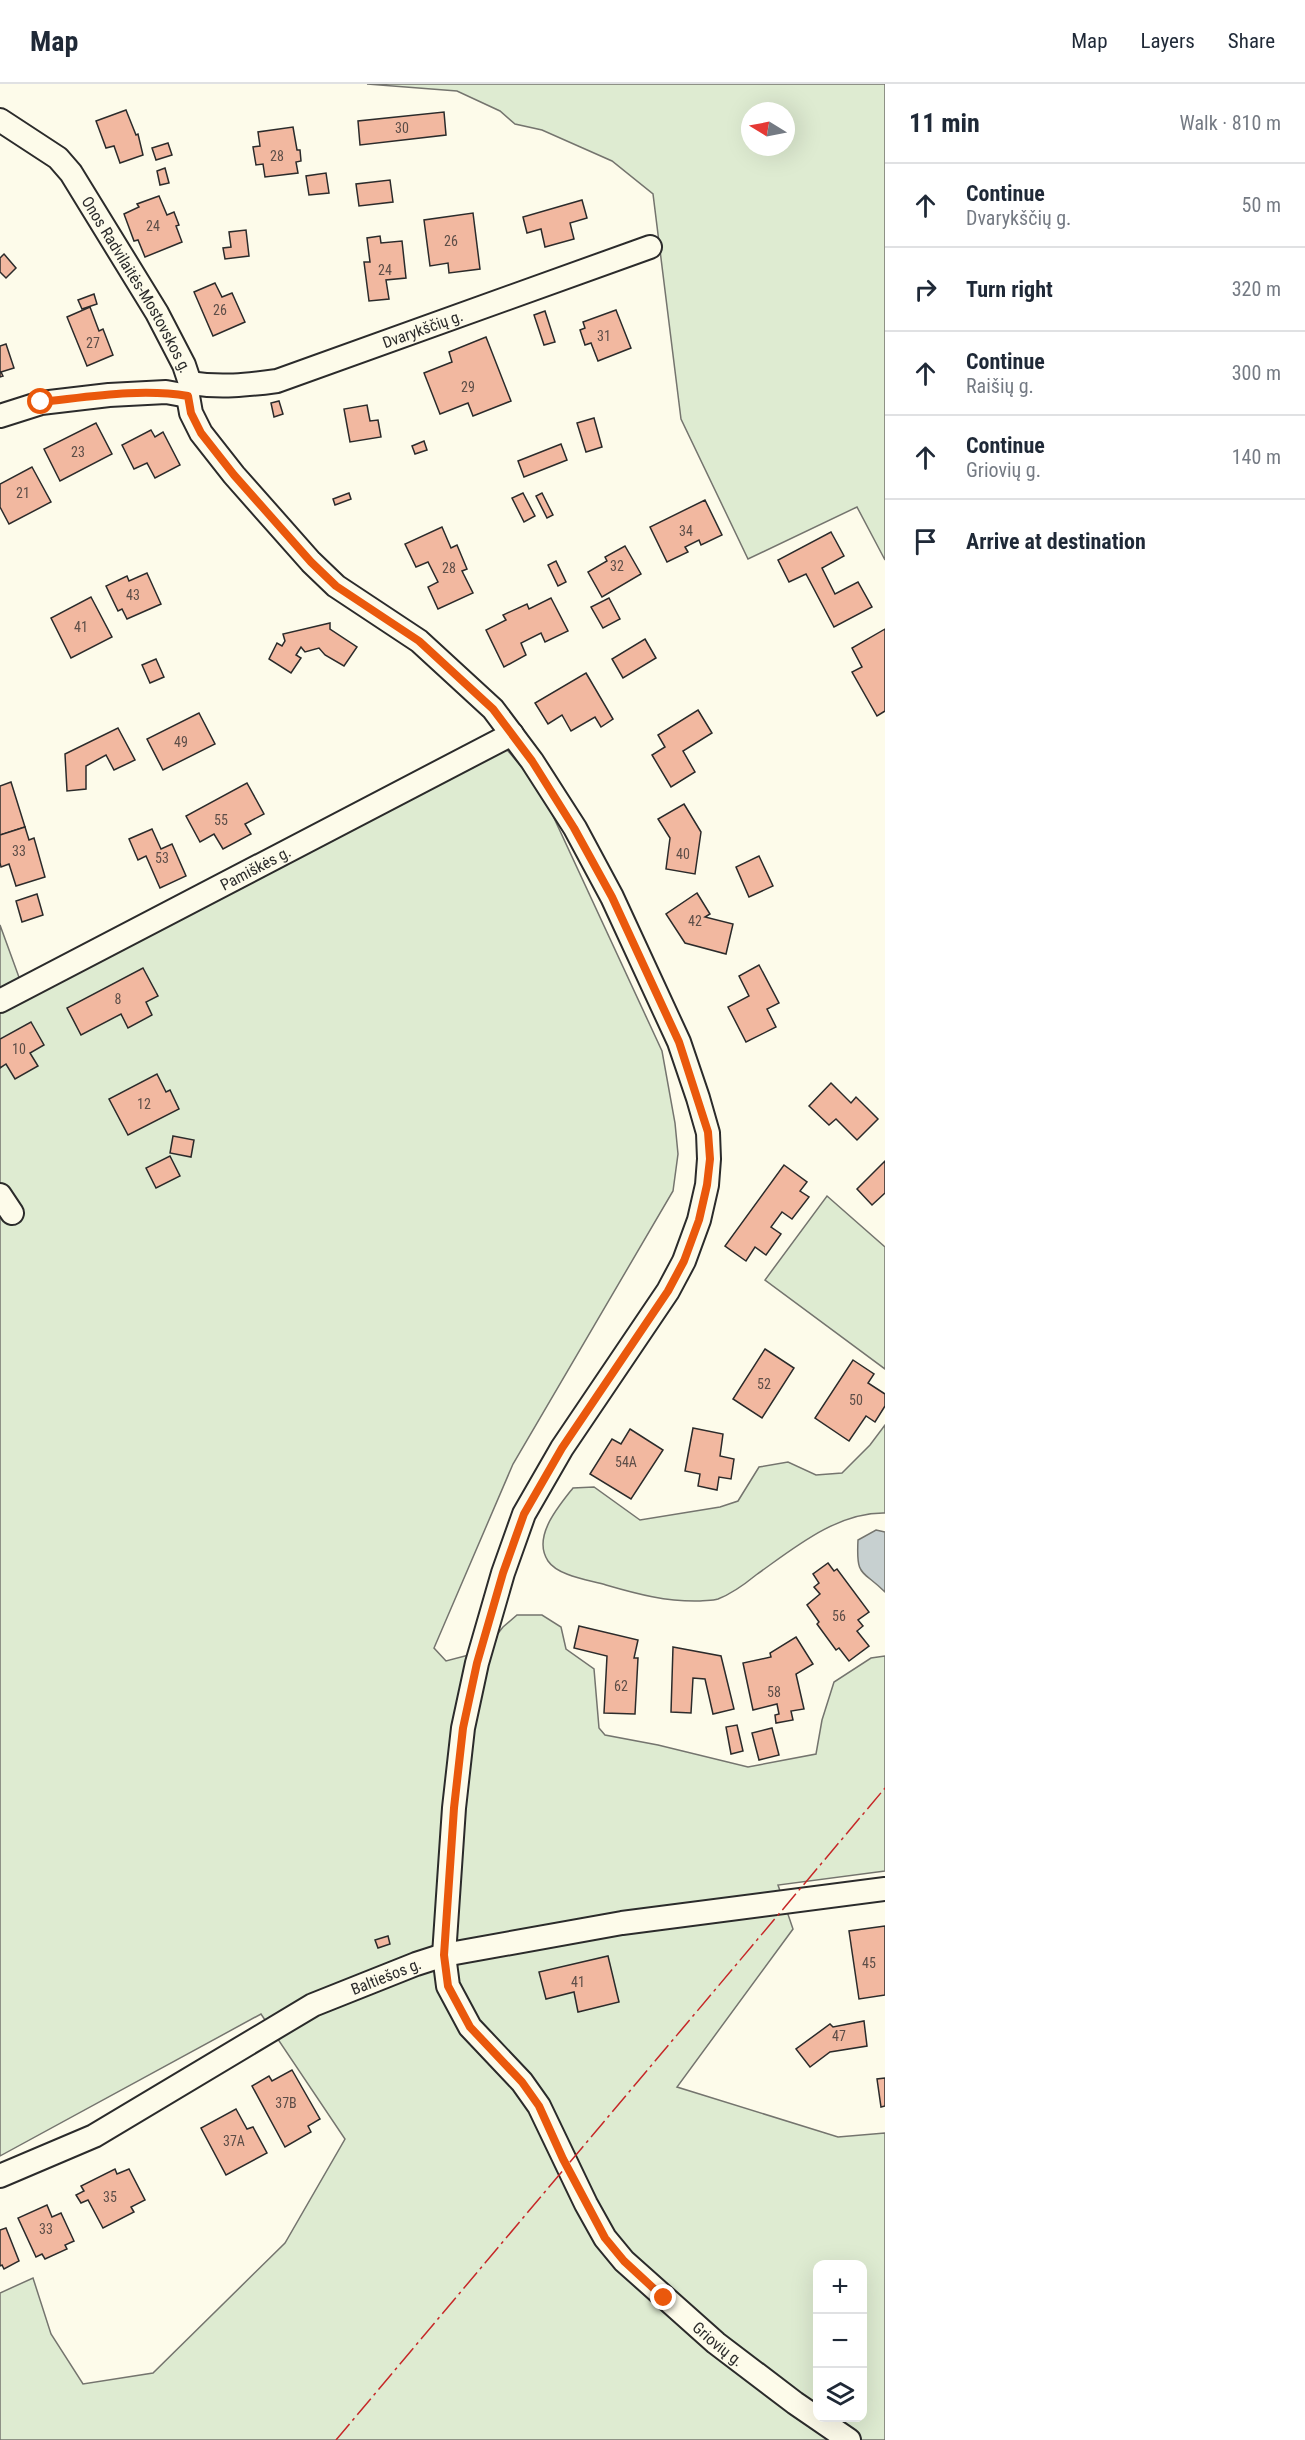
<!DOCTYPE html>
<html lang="en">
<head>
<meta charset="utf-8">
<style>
	body { margin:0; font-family:"Roboto Condensed",sans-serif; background:#f6f6f7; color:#1f2937 }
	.controls { position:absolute; right:18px; bottom:18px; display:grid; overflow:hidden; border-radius:12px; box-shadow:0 6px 24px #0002 }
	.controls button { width:54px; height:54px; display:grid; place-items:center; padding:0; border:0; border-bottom:2px solid #e0e1e3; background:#fff; color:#1f2937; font:30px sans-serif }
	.compass { position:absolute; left:741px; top:18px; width:54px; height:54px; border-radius:50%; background:#fff; box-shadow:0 6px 24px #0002; rotate:280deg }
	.stop { position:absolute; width:18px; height:18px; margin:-14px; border:4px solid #ea580c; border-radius:50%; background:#fff }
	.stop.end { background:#ea580c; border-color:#fff; box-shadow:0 2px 6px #0008 }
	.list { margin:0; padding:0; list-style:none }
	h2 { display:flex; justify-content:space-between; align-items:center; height:78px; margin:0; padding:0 24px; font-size:26px }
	h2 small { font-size:20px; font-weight:400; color:#747a83 }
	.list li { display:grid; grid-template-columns:39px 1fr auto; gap:18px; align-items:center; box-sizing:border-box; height:84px; padding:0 24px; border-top:2px solid #e0e1e3 }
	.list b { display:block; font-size:22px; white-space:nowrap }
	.list p { margin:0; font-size:20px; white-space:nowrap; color:#747a83 }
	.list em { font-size:20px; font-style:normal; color:#747a83 }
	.icon { flex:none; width:33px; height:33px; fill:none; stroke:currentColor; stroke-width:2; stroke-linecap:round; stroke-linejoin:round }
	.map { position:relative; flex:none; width:885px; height:2356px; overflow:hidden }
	header { display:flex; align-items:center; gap:36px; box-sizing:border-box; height:84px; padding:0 30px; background:#fff; border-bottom:2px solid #e0e1e3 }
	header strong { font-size:28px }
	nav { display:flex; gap:33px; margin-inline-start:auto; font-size:21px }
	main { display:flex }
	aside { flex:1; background:#fff }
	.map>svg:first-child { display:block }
	.green { fill:#deebd1; stroke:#74746e; stroke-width:1.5; fill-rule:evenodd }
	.water { fill:#c7d0d0; stroke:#74746e; stroke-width:1.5 }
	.building { fill:#f2b8a0; stroke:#2b2b2b; stroke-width:1.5 }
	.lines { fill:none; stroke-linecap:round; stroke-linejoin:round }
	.minor-casing { stroke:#2b2b2b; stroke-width:26 }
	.minor { stroke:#fdfbea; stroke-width:22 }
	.power { stroke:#c62828; stroke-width:1.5; stroke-dasharray:21 4.5 3 4.5; stroke-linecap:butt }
	.route { stroke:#ea580c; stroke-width:8 }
	.labels { text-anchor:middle; stroke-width:4.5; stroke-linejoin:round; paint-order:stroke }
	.number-label { font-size:14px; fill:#5d4e48 }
	.street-label { font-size:16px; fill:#2b2b2b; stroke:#fdfbea }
</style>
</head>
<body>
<header>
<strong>Map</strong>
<nav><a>Map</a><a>Layers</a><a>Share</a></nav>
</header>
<main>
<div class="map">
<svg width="885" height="2356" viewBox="0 0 885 2356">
	<rect width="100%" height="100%" fill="#fdfbea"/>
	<g class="green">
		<path d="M367 0H885V476L857 423 748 475 681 335 653 110 612 77 542 46 515 40 500 27 457 7ZM750 27H786V63H750Z"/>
		<path d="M492 648 541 706 662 967 675 1039 678 1070 673 1107 513 1380 434 1564 446 1577 484 1567 503 1543 517 1531H542L561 1543 566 1565 594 1585 599 1644 605 1651 658 1661 748 1683 816 1670 822 1636 834 1598 871 1574 885 1572V1787L778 1801 793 1845 677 2003 838 2053 885 2049V2356H0V2209L33 2194 51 2250 83 2300 153 2289 285 2159 345 2055 261 1930 0 2072V841L20 896ZM818 2180H862V2334H818Z"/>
		<polygon points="827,1112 885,1163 885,1285 765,1196"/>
		<path d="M885 1341V1429C837 1428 794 1464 756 1491 745 1500 731 1510 718 1515 712 1517 705 1516 700 1517 667 1518 637 1510 606 1501 589 1496 558 1492 548 1477 532 1453 558 1423 573 1404L594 1403 640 1436 720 1423 738 1417 759 1383 788 1378 816 1391 842 1389 870 1361Z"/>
	</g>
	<path class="water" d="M876 1446 885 1448V1508C862 1485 856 1494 858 1456Z"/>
	<g class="building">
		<polygon points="126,26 136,51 138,50 143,71 120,79 114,62 106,64 96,37"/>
		<polygon points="444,28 446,51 360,61 358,37"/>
		<polygon points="293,43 297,66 300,66 301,77 296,78 298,89 265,93 263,80 256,81 253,63 260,62 258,48"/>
		<polygon points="168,59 172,71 156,76 152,64"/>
		<polygon points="165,84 169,99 160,101 157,87"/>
		<polygon points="326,89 329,109 309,111 306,92"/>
		<polygon points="390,96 393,118 359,122 356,100"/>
		<polygon points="159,112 167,131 174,128 179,141 176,142 182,158 145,173 138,156 134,157 124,130 139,123 137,120"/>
		<polygon points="582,116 587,134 570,139 574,155 545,163 541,145 527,149 523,133"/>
		<polygon points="473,129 480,185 449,189 448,179 430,182 424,136"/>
		<polygon points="246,146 249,172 225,175 223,164 231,163 229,148"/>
		<polygon points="380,152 381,159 402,157 406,194 386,196 389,215 369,217 364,178 370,178 367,154"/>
		<polygon points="4,170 16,184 6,194 0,188 0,174"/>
		<polygon points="215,199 222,213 232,209 245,238 213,252 194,208"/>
		<polygon points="94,210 97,220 82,225 78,216"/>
		<polygon points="90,223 99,247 103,245 113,271 87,282 67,233"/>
		<polygon points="616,226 631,264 598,277 591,259 585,261 580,246 585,244 583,238"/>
		<polygon points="545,227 555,258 544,261 534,231"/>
		<polygon points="486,253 511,317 473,332 468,319 440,330 424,289 452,278 449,268"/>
		<polygon points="6,260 14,284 1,288 3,292 0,293 0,262"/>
		<polygon points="279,317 283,330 274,333 271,319"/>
		<polygon points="367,321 370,337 378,336 381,353 350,358 344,325"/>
		<polygon points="594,334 602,363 586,368 577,339"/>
		<polygon points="96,339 112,370 60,397 44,365"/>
		<polygon points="151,346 155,353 163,348 180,381 155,394 147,379 134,385 122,361"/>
		<polygon points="424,357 427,366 415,370 412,362"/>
		<polygon points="561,360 567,376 524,393 518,377"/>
		<polygon points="32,383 51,418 9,440 0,423 0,400"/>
		<polygon points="349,409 351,415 335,421 333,415"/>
		<polygon points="523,409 535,432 524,438 512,414"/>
		<polygon points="542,409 553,431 547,434 536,412"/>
		<polygon points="705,416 722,451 701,461 699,456 685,463 688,468 667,478 650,443"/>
		<polygon points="442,443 451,464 457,461 467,485 462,487 473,509 438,525 428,503 438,498 428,478 416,483 405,460"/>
		<polygon points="831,448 844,472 822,484 835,510 858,498 872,523 834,543 806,490 789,498 778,476"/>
		<polygon points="625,462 641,490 602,513 588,488 607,477 605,473"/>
		<polygon points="556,477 566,498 558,502 548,481"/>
		<polygon points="147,489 161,520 127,535 122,525 118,527 106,502 127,492 129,497"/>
		<polygon points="91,513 112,553 71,574 51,534"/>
		<polygon points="551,514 568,547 545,558 541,549 521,559 526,571 504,583 486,546 506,536 503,531 527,520 529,525"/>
		<polygon points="609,514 620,535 603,544 591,523"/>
		<polygon points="330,539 330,545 357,563 344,582 325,571 319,564 305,568 301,563 296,571 301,574 291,589 269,575 277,559 282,562 285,557 283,550"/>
		<polygon points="885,545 885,627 877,632 852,588 862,583 852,564"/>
		<polygon points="645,555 656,574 623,594 612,575"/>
		<polygon points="156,575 164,593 150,599 142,581"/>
		<polygon points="586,589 613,635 601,643 595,633 571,647 562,631 548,640 535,619"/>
		<polygon points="698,626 712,649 683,667 695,688 671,703 652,671 665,663 658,651"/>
		<polygon points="199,629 215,660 163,686 147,655"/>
		<polygon points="118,644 135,676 114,686 106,671 86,682 86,705 67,707 65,670"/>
		<polygon points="11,698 25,743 0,751 0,702"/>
		<polygon points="247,699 264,730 245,740 251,750 223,765 214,750 200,758 186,732"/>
		<polygon points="684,720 701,748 695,790 666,785 670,754 658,735"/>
		<polygon points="25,743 29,756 34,754 45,793 16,802 9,780 1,783 0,779 0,751"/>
		<polygon points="152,745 161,765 172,760 186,792 160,804 146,772 138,776 129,755"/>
		<polygon points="759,772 773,802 749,813 736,783"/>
		<polygon points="697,809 710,830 705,833 733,840 726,870 685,859 666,830"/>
		<polygon points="37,810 43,831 22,838 16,817"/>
		<polygon points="759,881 779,919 767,925 776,943 746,958 728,923 749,912 739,892"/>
		<polygon points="143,884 158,912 146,918 152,931 128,944 121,930 81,951 67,924"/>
		<polygon points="31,938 44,961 30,969 38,982 15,995 6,980 0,984 0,955"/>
		<polygon points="157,990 166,1008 170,1006 179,1025 128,1051 109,1015"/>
		<polygon points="831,999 851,1019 856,1013 878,1035 857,1056 836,1035 829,1041 809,1022"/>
		<polygon points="173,1052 194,1056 191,1073 170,1069"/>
		<polygon points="170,1072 180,1092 156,1104 146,1084"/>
		<polygon points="885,1077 885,1109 872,1121 857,1105"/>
		<polygon points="784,1081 807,1098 800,1107 809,1113 792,1135 782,1128 771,1143 781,1150 766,1171 755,1163 746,1177 725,1162"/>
		<polygon points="765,1265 794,1284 762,1334 733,1315"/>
		<polygon points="853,1276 874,1290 868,1299 885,1310 885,1322 875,1338 866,1332 849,1357 815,1334"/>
		<polygon points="693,1344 723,1350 720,1372 734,1375 731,1395 719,1393 717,1406 698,1402 700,1390 685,1387"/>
		<polygon points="630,1345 663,1366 631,1415 590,1390 612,1355 621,1360"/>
		<polygon points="828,1479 834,1487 837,1485 869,1528 858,1536 863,1542 857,1547 869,1562 849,1577 839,1564 836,1566 817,1540 819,1538 807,1521 820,1510 814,1503 819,1499 813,1490"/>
		<polygon points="579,1542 638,1556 634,1574 638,1574 635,1630 604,1629 607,1572 574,1564"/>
		<polygon points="796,1553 813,1580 796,1590 804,1625 791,1627 793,1636 776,1639 775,1631 779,1630 777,1620 753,1626 743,1579 771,1573 770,1569"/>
		<polygon points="673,1563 721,1572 734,1625 713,1630 705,1595 693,1594 691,1629 671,1628"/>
		<polygon points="737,1641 743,1667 731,1670 726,1643"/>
		<polygon points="772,1644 779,1671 759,1676 752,1649"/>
		<polygon points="885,1842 885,1911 859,1915 849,1847"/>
		<polygon points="388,1852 390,1860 378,1864 375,1856"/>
		<polygon points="608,1872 619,1918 578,1928 574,1908 546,1915 539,1888"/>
		<polygon points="864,1937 867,1962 830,1968 810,1983 796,1965 830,1940 833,1943"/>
		<polygon points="292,1986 320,2035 308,2042 311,2048 285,2063 252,2002 269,1992 272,1997"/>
		<polygon points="885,1994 885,2022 881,2023 877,1995"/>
		<polygon points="236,2025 247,2045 253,2043 267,2069 226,2091 201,2044"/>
		<polygon points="115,2085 117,2090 129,2085 145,2116 131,2123 134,2128 103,2144 88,2116 81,2119 76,2111 84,2107 81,2102"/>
		<polygon points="47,2121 52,2133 61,2129 74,2157 65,2161 67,2165 45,2175 42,2170 36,2173 18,2134"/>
		<polygon points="6,2144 19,2177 4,2185 2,2181 0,2182 0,2146"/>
	</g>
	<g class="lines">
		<g class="minor-casing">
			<g id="minor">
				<path id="s1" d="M0 36 58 74 71 89 157 229 184 281 190 299 188 312 191 329 201 349 234 391 311 478 336 502 419 557 493 625 532 677 575 744 612 813 679 958 698 1014 708 1049 709 1075 707 1101 699 1136 684 1177 668 1207 562 1364 524 1430 503 1489 477 1579 463 1644 454 1724 444 1871 448 1902 470 1943 522 1998 539 2022 586 2120 605 2154 624 2177 716 2259 795 2319 849 2356"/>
				<path id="s2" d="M190 299C220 304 247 301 277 297L650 163"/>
				<polyline points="0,332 41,319 109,311 166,308 188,312"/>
				<path id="s3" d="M0 917 512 650"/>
				<polyline points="0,1111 12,1129"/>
				<path id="s4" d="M0 2092 94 2052 313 1921 416 1880 444 1871 622 1839 885 1805"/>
			</g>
		</g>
		<use href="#minor" class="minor"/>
		<polyline class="power" points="336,2356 885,1704"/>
	</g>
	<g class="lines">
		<path class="route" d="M41 318C89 313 140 304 188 312L191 329 201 349 234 391 311 478 336 502 419 557 493 625 532 677 574 744 612 813 679 958 708 1048 710 1075 707 1101 699 1136 684 1177 668 1207 562 1364 524 1430 503 1489 477 1579 463 1644 454 1724 444 1871 448 1902 470 1943 522 1998 539 2022 563 2075 605 2154 624 2177 664 2214"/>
	</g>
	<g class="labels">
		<g class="number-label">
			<text x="402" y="49">30</text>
			<text x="277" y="77">28</text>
			<text x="153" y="147">24</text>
			<text x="451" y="162">26</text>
			<text x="385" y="191">24</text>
			<text x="220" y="231">26</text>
			<text x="604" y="257">31</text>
			<text x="93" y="264">27</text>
			<text x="468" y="308">29</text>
			<text x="78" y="373">23</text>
			<text x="23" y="414">21</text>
			<text x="686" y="452">34</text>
			<text x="617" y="487">32</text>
			<text x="449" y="489">28</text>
			<text x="133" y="516">43</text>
			<text x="81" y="548">41</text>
			<text x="181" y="663">49</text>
			<text x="221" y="741">55</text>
			<text x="19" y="772">33</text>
			<text x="683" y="775">40</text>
			<text x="162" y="779">53</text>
			<text x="695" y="842">42</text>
			<text x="118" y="920">8</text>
			<text x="19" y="970">10</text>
			<text x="144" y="1025">12</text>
			<text x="764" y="1305">52</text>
			<text x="856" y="1321">50</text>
			<text x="626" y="1383">54A</text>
			<text x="839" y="1537">56</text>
			<text x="621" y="1607">62</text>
			<text x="774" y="1613">58</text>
			<text x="869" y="1884">45</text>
			<text x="578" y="1903">41</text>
			<text x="839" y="1957">47</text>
			<text x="286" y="2024">37B</text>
			<text x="234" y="2062">37A</text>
			<text x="110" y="2118">35</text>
			<text x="46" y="2150">33</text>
		</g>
		<g class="street-label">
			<text dy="6" stroke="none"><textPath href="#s1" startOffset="219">Onos Radvilaitės-Mostovskos g.</textPath></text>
			<text dy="6" stroke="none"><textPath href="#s2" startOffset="242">Dvarykščių g.</textPath></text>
			<text dy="6" stroke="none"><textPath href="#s3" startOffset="288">Pamiškės g.</textPath></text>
			<text dy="6" stroke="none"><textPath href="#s4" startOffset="436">Baltiešos g.</textPath></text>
			<text dy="6" stroke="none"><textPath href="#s1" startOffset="2634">Griovių g.</textPath></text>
		</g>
	</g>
</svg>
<div class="controls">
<button>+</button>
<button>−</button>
<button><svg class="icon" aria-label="layers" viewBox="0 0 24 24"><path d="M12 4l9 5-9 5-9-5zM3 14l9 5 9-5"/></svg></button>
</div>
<svg class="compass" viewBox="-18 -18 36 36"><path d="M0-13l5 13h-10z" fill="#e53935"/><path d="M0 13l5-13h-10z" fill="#747a83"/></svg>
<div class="stop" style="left:41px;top:318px"></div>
<div class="stop end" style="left:664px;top:2214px"></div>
</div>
<aside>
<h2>11 min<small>Walk · 810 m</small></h2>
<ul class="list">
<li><svg class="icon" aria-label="ahead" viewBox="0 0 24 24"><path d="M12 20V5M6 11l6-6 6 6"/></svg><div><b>Continue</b><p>Dvarykščių g.</p></div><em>50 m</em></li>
<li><svg class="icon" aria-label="right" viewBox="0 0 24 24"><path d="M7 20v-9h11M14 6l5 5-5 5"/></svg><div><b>Turn right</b></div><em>320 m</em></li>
<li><svg class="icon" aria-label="ahead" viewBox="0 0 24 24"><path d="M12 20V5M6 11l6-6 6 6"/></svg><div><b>Continue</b><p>Raišių g.</p></div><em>300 m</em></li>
<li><svg class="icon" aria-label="ahead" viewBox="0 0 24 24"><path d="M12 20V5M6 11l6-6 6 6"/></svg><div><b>Continue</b><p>Griovių g.</p></div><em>140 m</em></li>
<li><svg class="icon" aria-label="arrive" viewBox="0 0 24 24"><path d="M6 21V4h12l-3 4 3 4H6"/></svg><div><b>Arrive at destination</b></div></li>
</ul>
</aside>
</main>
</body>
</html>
